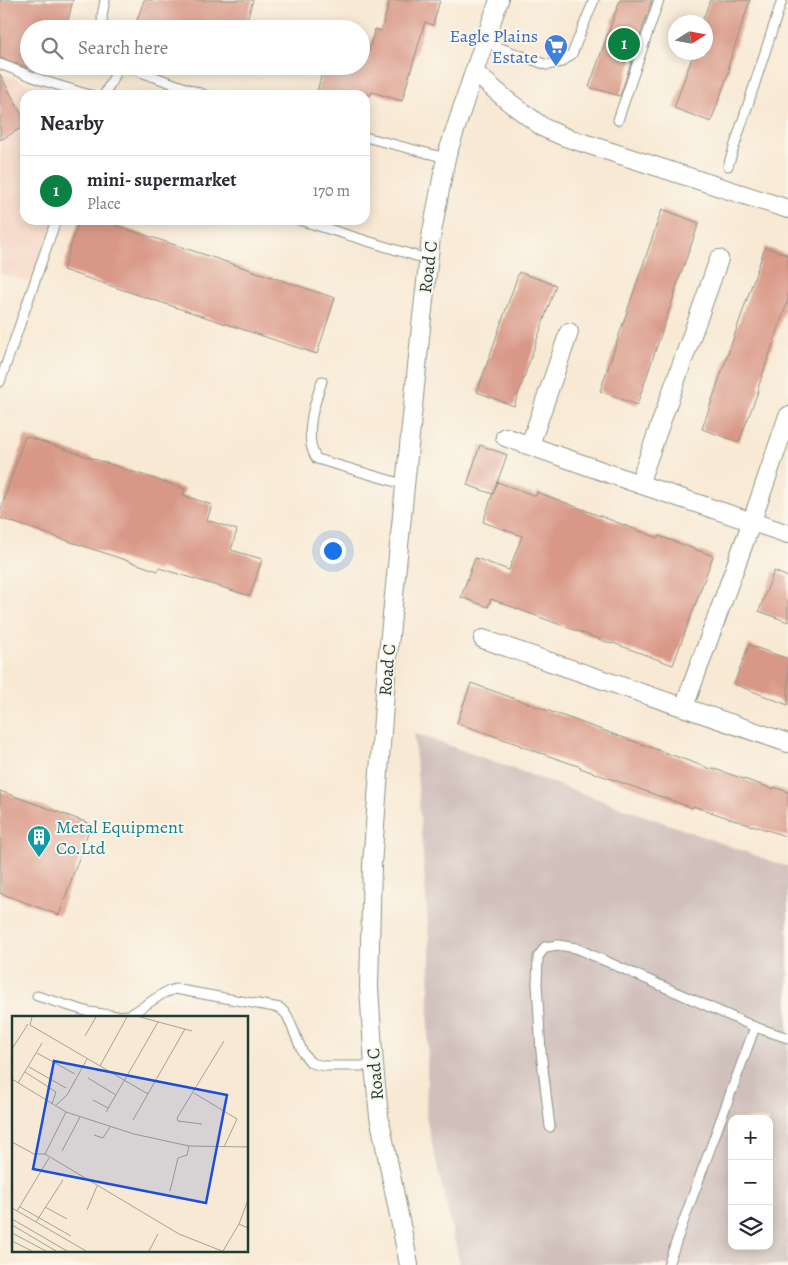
<!DOCTYPE html>
<html lang="en">
<head>
<meta charset="utf-8">
<style>
	body { margin:0; font-family:Alegreya,serif; background:#f2f2f3; color:#2b2b33 }
	.controls { position:absolute; right:15px; bottom:15px; display:grid; overflow:hidden; border-radius:10px; box-shadow:0 2px 12px #0003 }
	.controls button { width:45px; height:45px; display:grid; place-items:center; padding:0; border:0; border-bottom:1px solid #e1e1e2; background:#fff; color:#2b2b33; font:25px sans-serif }
	.compass { position:absolute; left:668px; top:15px; width:45px; height:45px; border-radius:50%; background:#fff; box-shadow:0 2px 12px #0003; rotate:79deg }
	.you { position:absolute; left:332px; top:550px; width:18px; height:18px; margin:-12px; border:4px solid #fff; border-radius:50%; background:#1a73e8; box-shadow:0 0 0 8px #1a73e833 }
	.badge { display:grid; place-items:center; width:32px; height:32px; border-radius:50%; background:#0b8043; color:#fff; font-size:16px; font-weight:700 }
	.pin { position:absolute; translate:-50% -50%; border:2px solid #fff; box-shadow:0 1px 5px #0006 }
	.list { margin:0; padding:0; list-style:none }
	h2 { display:flex; justify-content:space-between; align-items:center; height:65px; margin:0; padding:0 20px; font-size:21px }
	h2 small { font-size:16px; font-weight:400; color:#7c7c81 }
	.list li { display:grid; grid-template-columns:32px 1fr auto; gap:15px; align-items:center; box-sizing:border-box; height:70px; padding:0 20px; border-top:1px solid #e1e1e2 }
	.list b { display:block; font-size:19px; white-space:nowrap }
	.list p { margin:0; font-size:16px; white-space:nowrap; color:#7c7c81 }
	.list em { font-size:16px; font-style:normal; color:#7c7c81 }
	.icon { flex:none; width:28px; height:28px; fill:none; stroke:currentColor; stroke-width:2; stroke-linecap:round; stroke-linejoin:round }
	.map { position:relative; flex:none; width:788px; height:1265px; overflow:hidden }
	.search { position:absolute; background:#fff; box-shadow:0 2px 12px #0003; left:20px; top:20px; width:350px; height:55px; display:flex; align-items:center; gap:12px; box-sizing:border-box; padding:0 18px; border-radius:28px; color:#7c7c81; font-size:19px }
	.panel { position:absolute; background:#fff; box-shadow:0 2px 12px #0003; left:20px; top:90px; width:350px; height:135px; border-radius:15px }
	.map>svg:first-child { display:block }
	.built { fill:#f4d3c1 }
	.industrial { fill:#d0c0bc; fill-rule:evenodd }
	.building { fill:#d99887 }
	.lines { fill:none; stroke-linecap:round; stroke-linejoin:round }
	.lane-casing { stroke:#8c9384; stroke-width:11 }
	.street-casing { stroke:#8c9384; stroke-width:20 }
	.lane { stroke:#fff; stroke-width:9 }
	.street { stroke:#fff; stroke-width:18 }
	.labels { text-anchor:middle; stroke-width:4; stroke-linejoin:round; paint-order:stroke }
	.shop-label { font-size:18px; fill:#366cbe; stroke:#fbf7ec; text-anchor:end }
	.street-label { font-size:18px; fill:#1f3d34; stroke:#fbf7ec }
	.culture-label { font-size:18px; fill:#0d838f; stroke:#fbf7ec; text-anchor:start }
	.inset-road { fill:none; stroke:#a1a494; stroke-width:1 }
	.view { fill:#1d4ed8; fill-opacity:0.15; stroke:#1d4ed8; stroke-width:2.5 }
	.inset-edge { fill:none; stroke:#1f3d34; stroke-width:2.5 }
</style>
</head>
<body>
<div class="map">
<svg width="788" height="1265" viewBox="0 0 788 1265">
	<rect width="100%" height="100%" fill="#fbf7ec"/>
	<filter id="ink" filterUnits="userSpaceOnUse"><feTurbulence type="fractalNoise" baseFrequency=".02" numOctaves="2"/><feDisplacementMap in="SourceGraphic" scale="10" xChannelSelector="R" yChannelSelector="G"/><feConvolveMatrix kernelMatrix="1 2 1 2 8 2 1 2 1" color-interpolation-filters="sRGB"/></filter>
	<filter id="wash" filterUnits="userSpaceOnUse"><feTurbulence type="fractalNoise" baseFrequency=".0096" numOctaves="4" result="noise"/><feDisplacementMap in="SourceGraphic" scale="20" xChannelSelector="R" yChannelSelector="G"/><feGaussianBlur stdDeviation="1.12" result="paint"/><feColorMatrix in="noise" values="0 0 0 0 0 0 0 0 0 0 0 0 0 0 0 0 0 1.4 0 .05"/><feComposite in="paint" operator="in"/></filter>
	<g filter="url(#wash)">
		<rect width="100%" height="100%" fill="#f8e9d4"/>
		<polygon class="built" points="0,73 60,95 25,95 25,220 54,220 31,283 0,274"/>
		<path class="industrial" d="M414 733 788 867V1265H460L426 1117 430 954ZM732 1119H769V1246H732Z"/>
		<g id="blocks">
			<g class="building">
				<polygon points="0,0 73,0 66,29 29,29 29,68 0,58"/>
				<polygon points="144,0 253,0 244,29 134,29"/>
				<polygon points="390,0 440,0 433,25 425,22 402,101 372,92 371,95 316,95 324,66 364,66 375,29 381,31"/>
				<polygon points="620,0 652,0 620,96 589,87"/>
				<polygon points="710,0 750,0 728,67 730,68 711,122 674,108 694,52 706,52 706,22 702,22"/>
				<polygon points="0,74 25,121 25,126 0,140"/>
				<polygon points="662,209 699,223 675,290 676,290 637,405 600,391"/>
				<polygon points="79,220 100,220 335,298 317,354 63,270"/>
				<polygon points="765,247 788,255 788,300 758,388 759,389 739,442 702,429"/>
				<polygon points="519,272 556,285 514,406 477,392"/>
				<polygon points="25,436 185,489 183,495 212,505 207,520 237,530 231,550 262,559 250,596 159,568 158,571 0,518 0,512"/>
				<polygon points="480,445 507,455 493,494 467,485"/>
				<polygon points="497,482 536,496 537,492 658,538 659,536 713,556 673,665 613,643 612,644 491,599 488,607 461,597 475,558 509,570 522,536 483,522"/>
				<polygon points="774,571 788,577 788,622 759,611"/>
				<polygon points="749,645 788,659 788,705 734,684"/>
				<polygon points="471,683 711,769 712,768 773,789 774,787 788,792 788,837 752,825 752,826 693,806 693,808 580,768 581,767 520,746 520,745 457,723"/>
				<polygon points="0,791 91,824 59,915 0,893"/>
			</g>
		</g>
	</g>
	<g filter="url(#ink)">
		<use href="#blocks" fill-opacity="0" stroke="#8c9384" stroke-width="1"/>
		<g class="lines">
			<g class="lane-casing">
				<g id="lane">
					<polyline points="103,29 102,16 105,0"/>
					<polyline points="484,42 547,65 562,62 572,54 594,0"/>
					<polyline points="0,64 44,81 90,95"/>
					<polyline points="124,66 205,95"/>
					<polyline points="104,95 120,66"/>
					<polyline points="618,120 659,0"/>
					<polyline points="365,137 446,158"/>
					<polyline points="728,166 782,0"/>
					<polyline points="299,220 429,260"/>
					<path d="M322 381C315 403 308 421 311 444 312 450 313 454 317 459L406 485"/>
					<polyline points="0,382 56,220"/>
					<polyline points="37,996 89,1012 117,1016 130,1015 164,993 175,989 280,1008 287,1015 303,1053 311,1063 324,1066 374,1066"/>
					<polyline points="550,1127 541,1052 537,984 538,957 545,947 558,945 576,948 755,1027 788,1038"/>
					<polyline points="668,1265 685,1217 755,1027"/>
				</g>
			</g>
			<g class="street-casing">
				<g id="street">
					<polyline points="474,72 509,102 544,128 565,137 788,209"/>
					<polyline points="505,437 639,484 788,534"/>
					<polyline points="530,445 569,332"/>
					<polyline points="639,484 719,259"/>
					<polyline points="483,639 788,743"/>
					<polyline points="684,707 752,521 788,416"/>
					<polyline points="409,1265 379,1116 374,1066 369,987 372,865 387,665 421,327 431,237 446,158 474,72 499,0"/>
				</g>
			</g>
			<use href="#lane" class="lane"/>
			<use href="#street" class="street"/>
		</g>
	</g>
	<defs>
		<g id="supermarket-pin" transform="scale(1.25)"><path d="M0 17L-7.5 6A9.5 9.5 0 1 1 7.5 6Z" fill="#3f7fe0" stroke="#fbf7ec"/><path d="M-6-5.5h2.5l.6 2H6L4.5 2H-2.5L-4.4-4H-6ZM-1.5 3.2a1.3 1.3 0 1 0 .1 0ZM3 3.2a1.3 1.3 0 1 0 .1 0Z" fill="#fff"/></g>
		<g id="building-pin" transform="scale(1.25)"><path d="M0 17L-7.5 6A9.5 9.5 0 1 1 7.5 6Z" fill="#0f9aa8" stroke="#fbf7ec"/><path d="M-4-6H4V6H1V3H-1V6H-4ZM-2.5-4.3h1.7v1.8h-1.7ZM.8-4.3h1.7v1.8H.8ZM-2.5-1h1.7V.8h-1.7ZM.8-1h1.7V.8H.8Z" fill="#fff"/></g>
	</defs>
	<g fill-rule="evenodd">
		<use href="#supermarket-pin" x="556" y="46"/>
		<use href="#building-pin" x="39" y="837"/>
	</g>
	<g class="labels">
		<g class="shop-label">
			<text x="538" y="42">Eagle Plains<tspan x="538" dy="21">Estate</tspan></text>
		</g>
		<g class="street-label">
			<text transform="translate(428 267) rotate(-83)" y="6">Road C</text>
			<text transform="translate(387 670) rotate(-85)" y="6">Road C</text>
			<text transform="translate(375 1074) rotate(-95)" y="6">Road C</text>
		</g>
		<g class="culture-label">
			<text x="56" y="833">Metal Equipment<tspan x="56" dy="21">Co.Ltd</tspan></text>
		</g>
	</g>
	<g transform="translate(12 1016)">
		<rect width="236" height="236" fill="#f8e9d4"/>
		<path class="inset-road" d="M20 1 18 9 136 78M128 1 180 15M73 20 84 1M0 33 16 8M25 37 63 58M88 50 115 1M17 51 54 72M13 56 44 76 40 88M76 62 104 79M0 63 54 96 122 118 177 130 236 131M6 67 30 27M182 77 225 103 212 131M81 84 96 92M43 90 55 79 75 43M94 96 146 6M121 104 173 13M190 108 166 105 165 102 212 25M82 119 91 122 98 111M0 126 22 138H33L54 96M50 135 68 101M33 138 167 218 210 235M158 175 166 142 175 139 177 130M236 184 227 208 236 212M8 191 59 220M33 191 55 203M0 192 74 235M75 194 85 170M5 195 37 142M0 203 55 235M24 206 51 164M0 209 44 235M0 217 34 235M0 225 20 235M137 235 146 218M211 235 227 208"/>
		<path class="view" d="M42 45 215 79 194 187 21 153Z"/>
		<rect width="236" height="236" class="inset-edge"/>
	</g>
</svg>
<div class="controls">
<button>+</button>
<button>−</button>
<button><svg class="icon" aria-label="layers" viewBox="0 0 24 24"><path d="M12 4l9 5-9 5-9-5zM3 14l9 5 9-5"/></svg></button>
</div>
<svg class="compass" viewBox="-18 -18 36 36"><path d="M0-13l5 13h-10z" fill="#e53935"/><path d="M0 13l5-13h-10z" fill="#7c7c81"/></svg>
<div class="you"></div>
<div class="pin badge" style="left:624px;top:44px">1</div>
<div class="search"><svg class="icon" aria-label="search" viewBox="0 0 24 24"><circle cx="10" cy="10" r="6"/><path d="M15 15l6 6"/></svg>Search here</div>
<section class="panel">
<h2>Nearby<small></small></h2>
<ul class="list">
<li><span class="badge">1</span><div><b>mini- supermarket</b><p>Place</p></div><em>170 m</em></li>
</ul>
</section>
</div>
</body>
</html>
